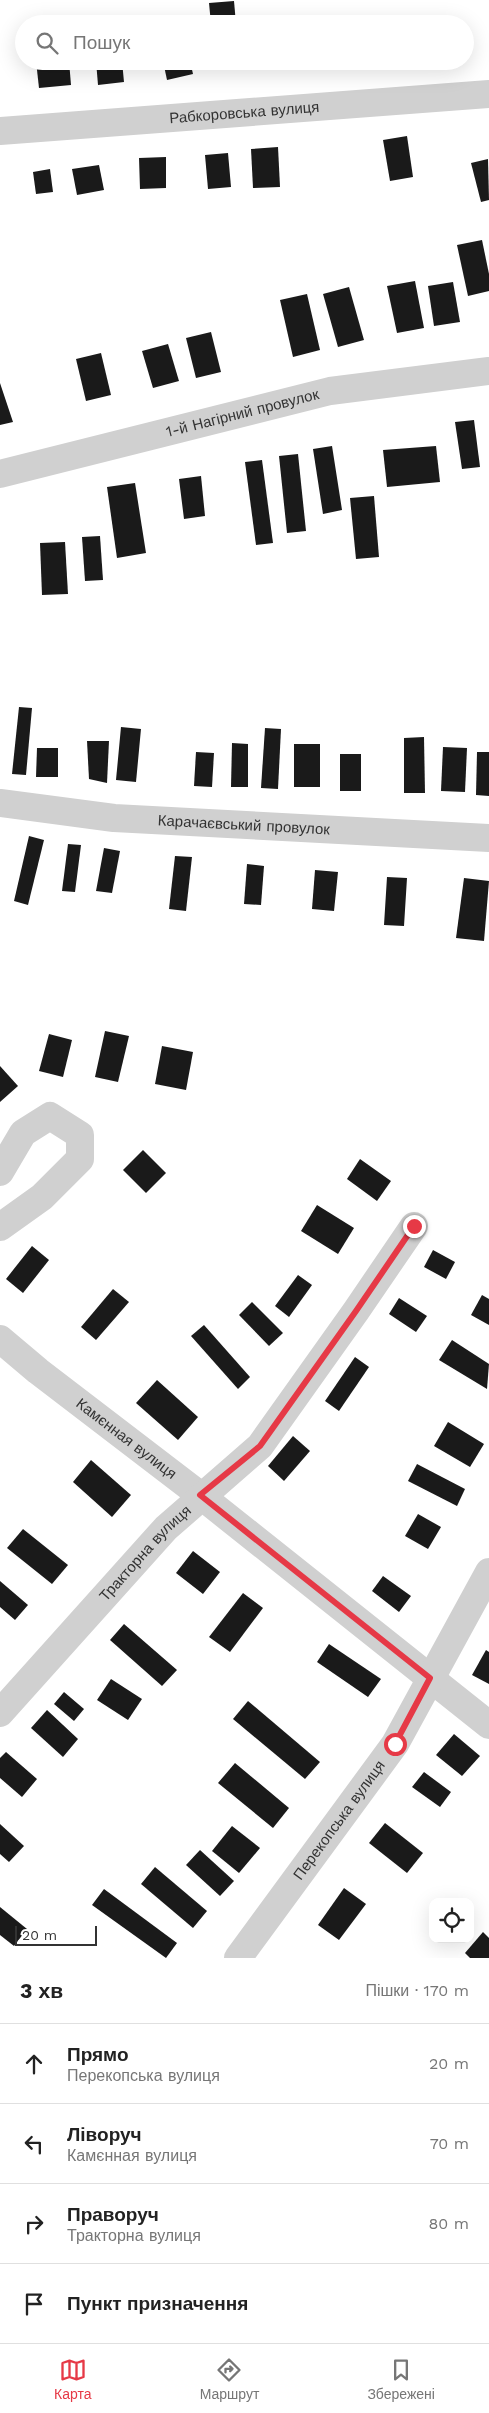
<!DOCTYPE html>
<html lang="uk">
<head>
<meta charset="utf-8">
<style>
	body { margin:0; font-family:"Work Sans",sans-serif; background:#f2f2f2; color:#222 }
	.controls { position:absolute; right:15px; bottom:15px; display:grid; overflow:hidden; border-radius:10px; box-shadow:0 5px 20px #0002 }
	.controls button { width:45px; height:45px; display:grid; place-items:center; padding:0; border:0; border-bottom:1px solid #e0e0e0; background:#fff; color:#222; font:25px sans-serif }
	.scale { position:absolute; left:15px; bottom:12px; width:82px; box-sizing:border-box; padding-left:5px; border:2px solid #333; border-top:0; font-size:14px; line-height:18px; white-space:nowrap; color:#333; -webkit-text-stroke:4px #fff; paint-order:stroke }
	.stop { position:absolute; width:15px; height:15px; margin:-11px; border:4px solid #e63946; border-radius:50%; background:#fff }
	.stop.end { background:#e63946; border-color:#fff; box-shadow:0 1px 5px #0008 }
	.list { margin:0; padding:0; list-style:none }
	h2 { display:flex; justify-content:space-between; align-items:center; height:65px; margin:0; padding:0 20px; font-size:21px }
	h2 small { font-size:16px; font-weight:400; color:#767676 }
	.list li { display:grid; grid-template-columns:32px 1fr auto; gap:15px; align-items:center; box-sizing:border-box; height:80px; padding:0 20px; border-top:1px solid #e0e0e0 }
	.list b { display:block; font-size:19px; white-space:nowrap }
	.list p { margin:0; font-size:16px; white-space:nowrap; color:#767676 }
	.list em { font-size:16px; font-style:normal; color:#767676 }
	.icon { flex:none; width:28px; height:28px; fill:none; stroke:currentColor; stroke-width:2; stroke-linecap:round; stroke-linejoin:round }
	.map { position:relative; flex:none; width:489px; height:1958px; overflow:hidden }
	.search { position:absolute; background:#fff; box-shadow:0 5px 20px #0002; left:15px; right:15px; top:15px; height:55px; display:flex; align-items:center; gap:12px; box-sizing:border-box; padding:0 18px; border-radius:28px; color:#767676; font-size:19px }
	.sheet { height:385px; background:#fff }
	nav { display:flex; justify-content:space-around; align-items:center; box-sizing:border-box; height:70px; border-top:1px solid #e0e0e0; background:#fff; font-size:14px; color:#767676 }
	nav a { display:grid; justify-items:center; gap:2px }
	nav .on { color:#e63946 }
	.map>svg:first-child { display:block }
	.building { fill:#1a1a1a }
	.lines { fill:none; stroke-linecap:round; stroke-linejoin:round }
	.minor { stroke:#d0d0d0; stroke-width:28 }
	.route { stroke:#e63946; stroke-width:6 }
	.labels { text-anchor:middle; stroke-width:5; stroke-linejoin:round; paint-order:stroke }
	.street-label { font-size:15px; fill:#333; stroke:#fff }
</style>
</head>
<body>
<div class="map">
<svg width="489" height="1958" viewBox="0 0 489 1958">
	<rect width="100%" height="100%" fill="#fff"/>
	<g class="building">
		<polygon points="234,1 236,24 211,24 209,3"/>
		<polygon points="366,15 367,24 344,24 343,18"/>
		<polygon points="458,19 458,24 427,24 427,23"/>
		<polygon points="36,61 69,61 71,85 39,88"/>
		<polygon points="96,61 122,61 124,82 98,85"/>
		<polygon points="163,61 190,61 193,74 167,80"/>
		<polygon points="214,61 240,61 241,67 215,69"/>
		<polygon points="282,61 320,61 320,64 283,68"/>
		<polygon points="407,136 413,177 390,181 383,140"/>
		<polygon points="278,147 280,187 253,188 251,149"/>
		<polygon points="228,153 231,187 208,189 205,155"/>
		<polygon points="166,157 166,188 140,189 139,158"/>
		<polygon points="488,159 489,200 481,202 471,163"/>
		<polygon points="99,165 104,190 77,195 72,169"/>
		<polygon points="50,169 53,192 36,194 33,172"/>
		<polygon points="482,240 489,274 489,291 468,296 457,245"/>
		<polygon points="415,281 424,328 397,333 387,286"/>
		<polygon points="453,282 460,322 434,326 428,286"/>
		<polygon points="349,287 364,340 338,347 323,294"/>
		<polygon points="307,294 320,350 293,357 280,300"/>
		<polygon points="211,332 221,372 196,378 186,338"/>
		<polygon points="168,344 179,381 153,388 142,351"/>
		<polygon points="101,353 111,395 86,401 76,359"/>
		<polygon points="0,383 13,422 0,425"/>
		<polygon points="474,420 480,467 462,469 455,422"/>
		<polygon points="332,446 342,510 323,514 313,449"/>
		<polygon points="436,446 440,482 387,487 383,450"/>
		<polygon points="298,454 306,531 287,533 279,456"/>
		<polygon points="262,460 273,543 256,545 245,462"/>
		<polygon points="201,476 205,516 184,519 179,479"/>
		<polygon points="135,483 146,553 117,558 107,487"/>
		<polygon points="374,496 379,557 356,559 350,498"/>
		<polygon points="100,536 103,580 85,581 82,537"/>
		<polygon points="65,542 68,594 42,595 40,543"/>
		<polygon points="19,707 32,708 26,775 12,774"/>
		<polygon points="121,727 141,729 136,782 116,780"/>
		<polygon points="265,728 281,729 278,789 261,788"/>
		<polygon points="424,737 425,793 404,793 404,738"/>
		<polygon points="87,741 109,741 107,783 89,779"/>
		<polygon points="232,743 248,744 248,787 231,787"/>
		<rect x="294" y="744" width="26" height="43"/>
		<polygon points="443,747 467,748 465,792 441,791"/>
		<polygon points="37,748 58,748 58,777 36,777"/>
		<polygon points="196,752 214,753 212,787 194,786"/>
		<polygon points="477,752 489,752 489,796 476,795"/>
		<rect x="340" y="754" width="21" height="37"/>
		<polygon points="29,836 44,840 28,905 14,901"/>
		<polygon points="68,844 81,845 75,892 62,891"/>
		<polygon points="104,848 120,851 112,893 96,891"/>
		<polygon points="175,856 192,857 186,911 169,909"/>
		<polygon points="247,864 264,866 261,905 244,904"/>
		<polygon points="315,870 338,872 334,911 312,909"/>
		<polygon points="387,877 407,878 404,926 384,925"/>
		<polygon points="464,878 489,881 484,941 456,938"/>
		<polygon points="105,1031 129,1036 118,1082 95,1077"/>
		<polygon points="49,1034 72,1040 63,1077 39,1071"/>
		<polygon points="162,1046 193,1052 186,1090 155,1084"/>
		<polygon points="0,1066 18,1086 0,1102"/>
		<polygon points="143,1150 166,1173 146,1193 123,1170"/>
		<polygon points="360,1159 391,1181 377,1201 347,1179"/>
		<polygon points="317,1205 354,1228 338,1254 301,1231"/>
		<polygon points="32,1246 49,1260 23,1293 6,1279"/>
		<polygon points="433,1250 455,1262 446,1279 424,1267"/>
		<polygon points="298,1275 312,1285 289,1317 275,1306"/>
		<polygon points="113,1289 129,1302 96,1340 81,1327"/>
		<polygon points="482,1295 489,1299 489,1325 471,1315"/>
		<polygon points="399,1298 427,1316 416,1332 389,1314"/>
		<polygon points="252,1302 283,1333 269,1346 239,1315"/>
		<polygon points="204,1325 250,1377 238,1389 191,1336"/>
		<polygon points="452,1340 489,1364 487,1389 439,1360"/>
		<polygon points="355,1357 369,1367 339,1411 325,1401"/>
		<polygon points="157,1380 198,1417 178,1440 136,1403"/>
		<polygon points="448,1422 484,1444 470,1467 434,1446"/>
		<polygon points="293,1436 310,1451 284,1481 268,1466"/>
		<polygon points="91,1460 131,1495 112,1517 73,1482"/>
		<polygon points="417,1464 465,1489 457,1506 408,1481"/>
		<polygon points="418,1514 441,1527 428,1549 405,1536"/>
		<polygon points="23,1529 68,1565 52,1584 7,1548"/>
		<polygon points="193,1551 220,1572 203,1594 176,1573"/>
		<polygon points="383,1576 411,1596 399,1612 372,1591"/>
		<polygon points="0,1581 28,1605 15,1620 0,1607"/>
		<polygon points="243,1593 263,1608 230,1652 209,1637"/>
		<polygon points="124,1624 177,1670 162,1686 110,1640"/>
		<polygon points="329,1644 381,1679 368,1697 317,1662"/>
		<polygon points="486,1650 489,1652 489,1684 472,1675"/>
		<polygon points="111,1679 142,1699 128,1720 97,1700"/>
		<polygon points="64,1692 84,1709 74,1721 54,1704"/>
		<polygon points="248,1701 320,1762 305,1779 233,1719"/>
		<polygon points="47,1710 78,1739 63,1757 31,1728"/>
		<polygon points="454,1734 480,1756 462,1776 436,1755"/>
		<polygon points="6,1752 37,1779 22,1797 0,1778 0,1758"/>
		<polygon points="235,1763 289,1808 273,1828 218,1783"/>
		<polygon points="424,1772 451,1792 440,1807 412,1787"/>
		<polygon points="385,1823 423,1853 407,1873 369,1843"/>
		<polygon points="0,1824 24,1846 9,1862 0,1854"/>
		<polygon points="232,1826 260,1848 239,1873 212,1851"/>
		<polygon points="200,1850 234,1881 220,1896 186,1865"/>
		<polygon points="155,1867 207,1911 193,1928 141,1884"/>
		<polygon points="344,1888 366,1904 339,1940 318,1925"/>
		<polygon points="104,1889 177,1943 166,1958 92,1905"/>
		<polygon points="0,1907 27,1929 14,1946 0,1935"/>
		<polygon points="483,1932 489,1938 489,1958 470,1958 465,1953"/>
	</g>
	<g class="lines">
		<g class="minor">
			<path id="s1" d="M0 131 489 94"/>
			<path id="s2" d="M0 474 330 391 489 371"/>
			<path id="s3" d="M0 803 114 818 489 838"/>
			<polyline points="0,1172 23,1133 50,1116 80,1135 80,1159 42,1197 0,1227"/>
			<path id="s4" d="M0 1339 38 1371 200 1495 489 1725"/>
			<path id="s5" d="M0 1713 166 1528 260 1446 356 1311 414 1226"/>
			<path id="s6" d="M238 1958 395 1744 489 1572"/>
		</g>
	</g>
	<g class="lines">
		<polyline class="route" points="395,1744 430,1678 200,1495 260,1446 356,1311 414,1226"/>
	</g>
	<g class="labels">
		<g class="street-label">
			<text dy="5" stroke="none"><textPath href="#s1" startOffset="245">Рабкоровська вулиця</textPath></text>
			<text dy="5" stroke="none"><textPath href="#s2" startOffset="250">1-й Нагірний провулок</textPath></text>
			<text dy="5" stroke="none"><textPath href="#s3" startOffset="245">Карачаєвський провулок</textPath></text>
			<text dy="5" stroke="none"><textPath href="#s4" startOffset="161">Камєнная вулиця</textPath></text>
			<text dy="5" stroke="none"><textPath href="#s5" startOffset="216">Тракторна вулиця</textPath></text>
			<text dy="5" stroke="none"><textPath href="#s6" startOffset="171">Перекопська вулиця</textPath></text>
		</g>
	</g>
</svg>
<div class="controls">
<button><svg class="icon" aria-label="locate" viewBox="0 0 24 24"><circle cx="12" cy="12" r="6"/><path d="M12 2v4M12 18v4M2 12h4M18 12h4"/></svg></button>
</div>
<div class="scale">20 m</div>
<div class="stop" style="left:395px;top:1744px"></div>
<div class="stop end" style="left:414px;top:1226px"></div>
<div class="search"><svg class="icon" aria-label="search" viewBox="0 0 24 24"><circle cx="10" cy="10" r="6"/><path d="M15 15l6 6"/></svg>Пошук</div>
</div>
<section class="sheet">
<h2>3 хв<small>Пішки · 170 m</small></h2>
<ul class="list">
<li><svg class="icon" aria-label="ahead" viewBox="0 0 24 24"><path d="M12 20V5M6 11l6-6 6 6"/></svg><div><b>Прямо</b><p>Перекопська вулиця</p></div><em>20 m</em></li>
<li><svg class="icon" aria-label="left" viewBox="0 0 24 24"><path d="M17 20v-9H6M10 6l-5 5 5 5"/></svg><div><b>Ліворуч</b><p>Камєнная вулиця</p></div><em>70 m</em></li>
<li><svg class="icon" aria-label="right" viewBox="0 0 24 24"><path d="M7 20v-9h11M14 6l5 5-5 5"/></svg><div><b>Праворуч</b><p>Тракторна вулиця</p></div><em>80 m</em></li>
<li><svg class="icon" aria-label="arrive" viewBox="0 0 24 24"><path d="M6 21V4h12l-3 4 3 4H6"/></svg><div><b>Пункт призначення</b></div></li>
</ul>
</section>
<nav>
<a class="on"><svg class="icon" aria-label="map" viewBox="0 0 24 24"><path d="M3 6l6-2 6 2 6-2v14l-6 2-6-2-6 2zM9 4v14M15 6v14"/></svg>Карта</a>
<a><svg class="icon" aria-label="directions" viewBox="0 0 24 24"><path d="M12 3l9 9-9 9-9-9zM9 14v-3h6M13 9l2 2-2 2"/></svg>Маршрут</a>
<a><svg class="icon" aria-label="saved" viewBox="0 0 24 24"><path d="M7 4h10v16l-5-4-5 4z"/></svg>Збережені</a>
</nav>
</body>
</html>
